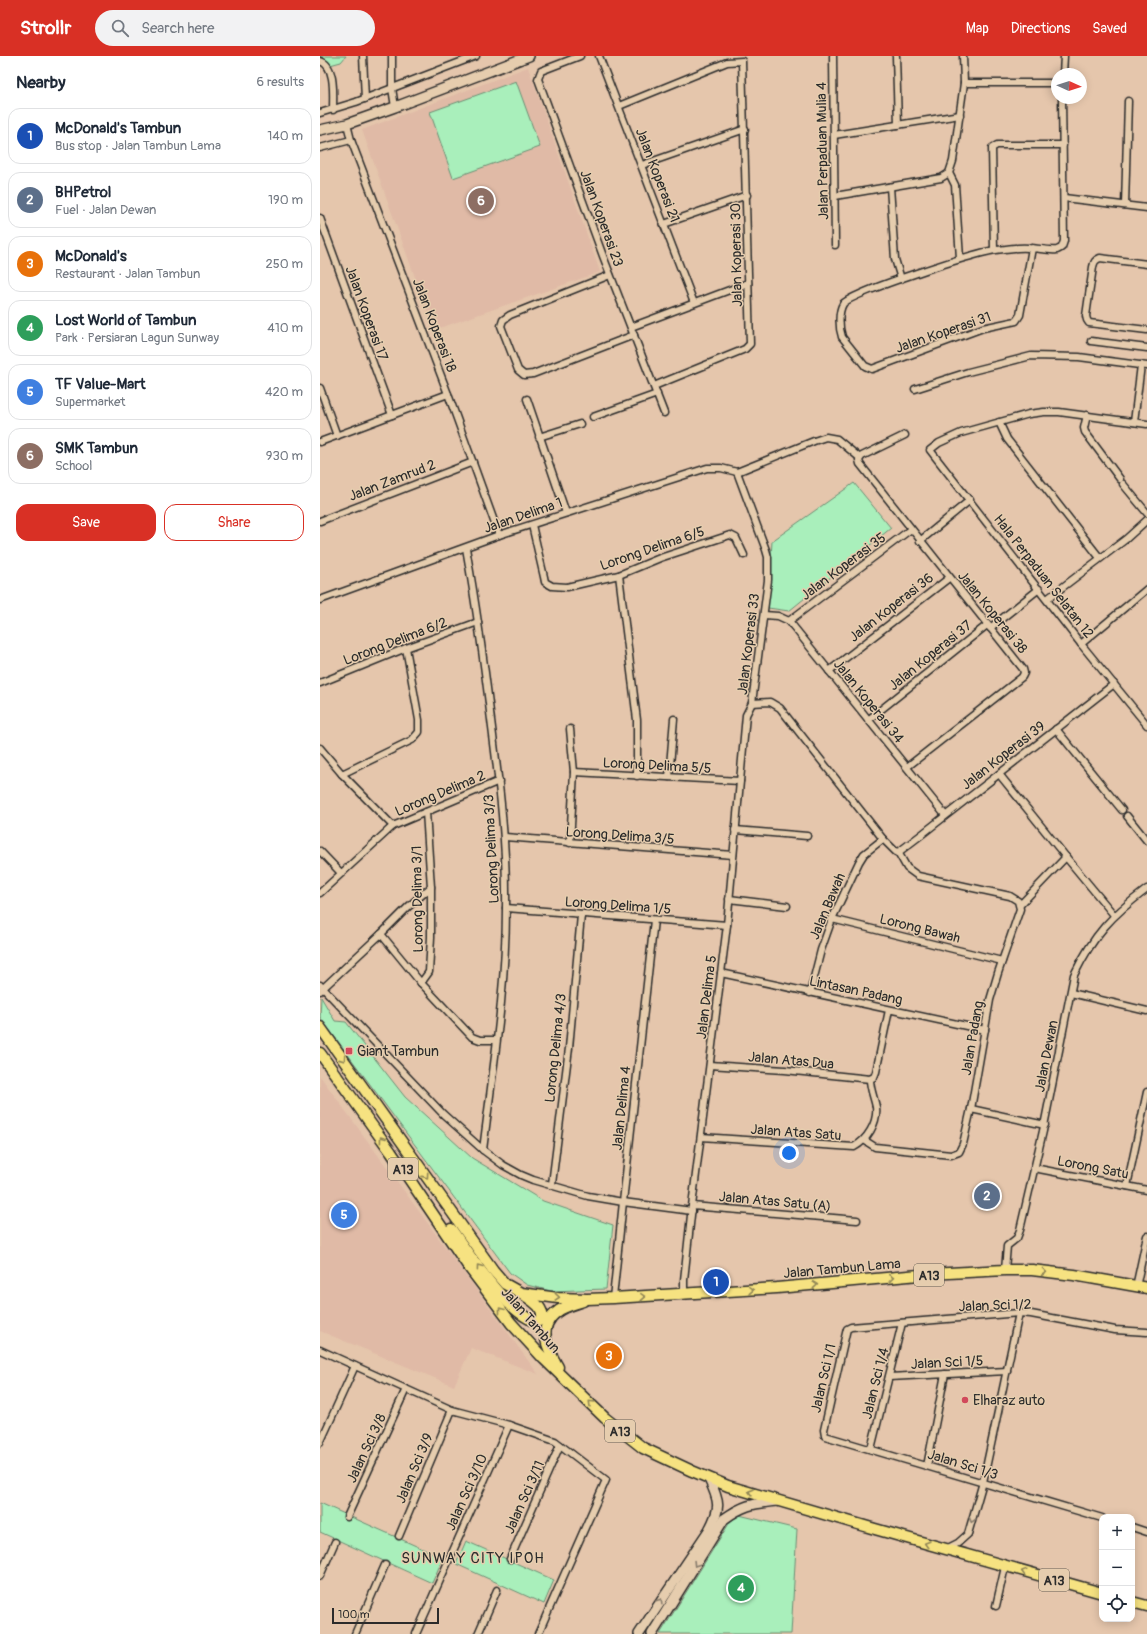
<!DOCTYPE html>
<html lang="en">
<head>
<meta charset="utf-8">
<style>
	body { margin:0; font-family:Pangolin,sans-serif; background:#f2f2f3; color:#1f2937 }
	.controls { position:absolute; right:12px; bottom:12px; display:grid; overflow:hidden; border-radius:8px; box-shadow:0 2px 10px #0003 }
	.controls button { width:36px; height:36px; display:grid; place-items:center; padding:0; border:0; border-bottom:1px solid #e0e1e3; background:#fff; color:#1f2937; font:20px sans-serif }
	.compass { position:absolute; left:731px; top:12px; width:36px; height:36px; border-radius:50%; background:#fff; box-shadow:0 2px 10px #0003; rotate:93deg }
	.scale { position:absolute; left:12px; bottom:10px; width:107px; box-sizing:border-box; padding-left:4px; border:2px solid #2b2b2b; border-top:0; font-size:11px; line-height:14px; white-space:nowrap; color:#2b2b2b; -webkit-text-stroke:3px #e6cdae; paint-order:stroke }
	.you { position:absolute; left:469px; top:1097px; width:14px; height:14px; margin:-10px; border:3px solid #fff; border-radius:50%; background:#1a73e8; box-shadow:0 0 0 6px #1a73e833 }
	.badge { display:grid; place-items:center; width:26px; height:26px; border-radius:50%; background:#d93025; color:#fff; font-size:13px; font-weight:700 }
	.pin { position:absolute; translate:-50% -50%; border:2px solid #fff; box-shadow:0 1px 4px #0006 }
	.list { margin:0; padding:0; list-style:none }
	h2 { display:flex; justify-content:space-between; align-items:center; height:52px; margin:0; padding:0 16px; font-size:17px }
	h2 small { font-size:13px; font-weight:400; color:#747a83 }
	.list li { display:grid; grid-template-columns:26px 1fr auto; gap:12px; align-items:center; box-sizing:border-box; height:56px; margin:0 8px 8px; padding:0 8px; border:1px solid #e0e1e3; border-radius:12px }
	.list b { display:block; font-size:15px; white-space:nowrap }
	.list p { margin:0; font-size:13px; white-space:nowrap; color:#747a83 }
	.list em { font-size:13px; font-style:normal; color:#747a83 }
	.actions { display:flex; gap:8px; padding:12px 16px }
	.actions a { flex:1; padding:9px 0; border:1px solid #d93025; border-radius:12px; text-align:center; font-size:14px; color:#d93025 }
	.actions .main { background:#d93025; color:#fff }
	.icon { flex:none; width:22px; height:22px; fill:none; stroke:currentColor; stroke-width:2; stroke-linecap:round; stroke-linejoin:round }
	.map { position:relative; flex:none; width:827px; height:1578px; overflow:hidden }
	header { display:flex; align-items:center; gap:24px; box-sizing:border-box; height:56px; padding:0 20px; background:#d93025; color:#fff }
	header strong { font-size:19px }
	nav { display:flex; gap:22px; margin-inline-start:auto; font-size:14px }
	.search { width:280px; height:36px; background:#f2f2f3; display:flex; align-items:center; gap:10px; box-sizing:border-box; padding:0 14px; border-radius:22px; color:#747a83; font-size:15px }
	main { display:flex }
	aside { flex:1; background:#fff }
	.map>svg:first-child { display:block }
	.built { fill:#e0baa6 }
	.green { fill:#a9efbb; stroke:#6a8d73 }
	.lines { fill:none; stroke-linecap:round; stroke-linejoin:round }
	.street-casing { stroke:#2b2b2b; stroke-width:9 }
	.secondary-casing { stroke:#2b2b2b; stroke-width:12 }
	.primary-casing { stroke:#2b2b2b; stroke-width:13 }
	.street { stroke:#e6cdae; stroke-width:6 }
	.secondary { stroke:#e6cdae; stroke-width:9 }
	.primary { stroke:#f6e281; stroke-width:10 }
	.oneway { stroke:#908656 }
	.oneway2 { stroke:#887c6c }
	.poi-dot { fill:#d1495b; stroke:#e6cdae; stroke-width:1.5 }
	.labels { text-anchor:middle; stroke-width:3; stroke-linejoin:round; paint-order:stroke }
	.shield { fill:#e6cdae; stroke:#635c52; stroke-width:1 }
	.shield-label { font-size:13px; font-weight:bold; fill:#2b2b2b }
	.street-label { font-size:14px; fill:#2b2b2b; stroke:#e6cdae }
	.poi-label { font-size:14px; fill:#2b2b2b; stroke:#e6cdae; text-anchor:start }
	.neighbourhood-label { font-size:15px; letter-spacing:1px; fill:#2b2b2b; stroke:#e6cdae }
</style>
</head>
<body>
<header>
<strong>Strollr</strong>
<div class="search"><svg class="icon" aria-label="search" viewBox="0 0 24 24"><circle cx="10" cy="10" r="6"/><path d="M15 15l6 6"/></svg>Search here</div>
<nav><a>Map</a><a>Directions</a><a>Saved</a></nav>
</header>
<main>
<aside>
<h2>Nearby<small>6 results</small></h2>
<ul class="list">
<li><span class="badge" style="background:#1a4fb4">1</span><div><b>McDonald's Tambun</b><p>Bus stop · Jalan Tambun Lama</p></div><em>140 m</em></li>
<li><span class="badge" style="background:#5c6f8a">2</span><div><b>BHPetrol</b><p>Fuel · Jalan Dewan</p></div><em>190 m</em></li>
<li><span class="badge" style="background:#e8710a">3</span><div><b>McDonald's</b><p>Restaurant · Jalan Tambun</p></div><em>250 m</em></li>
<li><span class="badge" style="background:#2e9e5b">4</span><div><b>Lost World of Tambun</b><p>Park · Persiaran Lagun Sunway</p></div><em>410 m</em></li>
<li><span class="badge" style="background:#3f7fe0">5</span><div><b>TF Value-Mart</b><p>Supermarket</p></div><em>420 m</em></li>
<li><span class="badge" style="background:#8d6e63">6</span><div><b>SMK Tambun</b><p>School</p></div><em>930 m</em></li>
</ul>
<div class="actions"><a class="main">Save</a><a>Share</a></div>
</aside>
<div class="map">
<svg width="827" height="1578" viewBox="0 0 827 1578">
	<rect width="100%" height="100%" fill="#e5c6ac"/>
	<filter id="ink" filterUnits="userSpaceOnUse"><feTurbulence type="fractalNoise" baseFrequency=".025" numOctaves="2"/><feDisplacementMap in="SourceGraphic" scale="8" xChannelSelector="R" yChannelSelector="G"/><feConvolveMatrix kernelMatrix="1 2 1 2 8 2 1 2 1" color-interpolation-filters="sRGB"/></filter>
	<g filter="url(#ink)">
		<g class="built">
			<polygon points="208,11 280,216 114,274 42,74"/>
			<polygon points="0,1020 218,1318 151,1292 134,1330 0,1275"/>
		</g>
		<g class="green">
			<polygon points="0,0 26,0 21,6 10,9 6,4 0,2"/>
			<polygon points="196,25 220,91 133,122 110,56"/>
			<polygon points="534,427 571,472 469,555 448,552 452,485"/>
			<polygon points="1,941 15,965 26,966 85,1041 152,1102 223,1145 293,1169 286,1233 231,1235 207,1229 190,1217 0,961"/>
			<polygon points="0,1447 123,1502 112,1527 0,1476"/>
			<polygon points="419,1459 477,1473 471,1578 340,1578 410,1466"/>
			<polygon points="146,1485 234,1524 224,1548 136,1508"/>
		</g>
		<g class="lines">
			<g class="street-casing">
				<g id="street">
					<polyline points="43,0 45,43"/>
					<polyline points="72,0 72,32 75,51"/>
					<polyline points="260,0 221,15 218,23 283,200 344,357"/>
					<polyline points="279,0 374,247"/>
					<polyline points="513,0 515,189"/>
					<polyline points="576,0 578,69"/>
					<path d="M0 5C16 9 13 40 13 54"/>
					<polyline points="743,18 744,0"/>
					<polyline points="644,27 737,27"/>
					<polyline points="299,50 407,6 422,5 430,288 425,293 334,330"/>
					<polyline points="0,57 36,46 156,0"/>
					<polyline points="27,68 31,84 128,338 179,479"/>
					<polyline points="514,79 640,59"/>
					<polyline points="0,92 31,84"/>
					<polyline points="322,109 425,73"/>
					<polyline points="629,117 635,129 640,202"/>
					<polyline points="570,131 575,203 581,223"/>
					<polyline points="515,140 621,122 629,117 633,105 644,27 643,0"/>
					<polyline points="744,142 827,152"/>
					<polyline points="805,149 808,45"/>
					<polyline points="0,162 72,359"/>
					<polyline points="344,168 427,139"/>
					<path d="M712 192 700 259 696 265 663 272 552 313 545 310 522 281C519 272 518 256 523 248 530 237 657 196 676 194 687 193 698 191 709 192 718 192 728 195 737 194 739 193 740 193 742 191L744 185 742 42"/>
					<polyline points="674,194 672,92 677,89 743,89"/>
					<path d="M827 208 780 202C775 204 774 206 773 211L766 260 767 264 769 267 827 274"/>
					<polyline points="290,219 190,259 183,264 181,270 198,314 204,319 213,318 314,279"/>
					<polyline points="311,271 428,227"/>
					<polyline points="771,285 827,292"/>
					<polyline points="0,332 17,380"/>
					<polyline points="595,333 648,316 711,300 759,301 827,310"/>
					<polyline points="207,343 246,457"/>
					<polyline points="767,359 764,372 765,376 800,423"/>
					<polyline points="273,361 337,338"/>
					<polyline points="679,366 687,383 780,502"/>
					<polyline points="814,366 821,309"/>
					<polyline points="827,368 739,356 724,356 709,358 641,377 619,387 610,394 761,588 827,669"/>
					<polyline points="585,379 542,400 539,404 540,408 703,613 704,617 702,621 587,711"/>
					<polyline points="219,381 260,368"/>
					<polyline points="0,386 128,338"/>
					<polyline points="417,416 494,385 506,381 517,383 540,402"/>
					<polyline points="803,428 827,457"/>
					<polyline points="0,465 153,406"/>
					<polyline points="212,469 224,521 225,526 232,530 247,531 299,519 340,502 410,479 416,482 424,499"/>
					<polyline points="600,485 650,444"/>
					<path d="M146 492C156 549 164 606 171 664 179 726 187 788 186 852 186 933 173 1013 163 1094"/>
					<polyline points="299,519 317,664 317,720"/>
					<polyline points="727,543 806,483 827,464"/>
					<polyline points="0,544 179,479 387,412 401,412 417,416"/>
					<polyline points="444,559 458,560 469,565 625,759"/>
					<polyline points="469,565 591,473"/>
					<polyline points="670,572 719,533"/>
					<polyline points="761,588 827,533"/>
					<polyline points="509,615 629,522"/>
					<polyline points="0,627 86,592 158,566"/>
					<polyline points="432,647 450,646 460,652 563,783 576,796 580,795 601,779 794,628"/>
					<polyline points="548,664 667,569"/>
					<polyline points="736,673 802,754"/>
					<polyline points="0,692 22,718 73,770"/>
					<polyline points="254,716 420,725"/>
					<polyline points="22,718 92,684 99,676 99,664 86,592"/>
					<polyline points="679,718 746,801 700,849"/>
					<polyline points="349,721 354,663"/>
					<polyline points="807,760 827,785"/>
					<polyline points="415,774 487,780"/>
					<polyline points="185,781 413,799"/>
					<polyline points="250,787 254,716 250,673"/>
					<polyline points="0,795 21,817"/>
					<polyline points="746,801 794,859"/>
					<polyline points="0,837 73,770 179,725"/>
					<polyline points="409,843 467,850"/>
					<polyline points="186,852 407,869"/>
					<polyline points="512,863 682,905"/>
					<polyline points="61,878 101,927 152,981 160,984 176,984"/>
					<polyline points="401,917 665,974"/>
					<polyline points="101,927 109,916 111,881 111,831 106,756"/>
					<polyline points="0,929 123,1058 163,1094 183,1109 201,1119 213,1124 268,1140 303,1146 372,1155"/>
					<polyline points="0,935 61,878 88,851 111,831"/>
					<polyline points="490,937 501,894 512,863 539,806 544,798 563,783"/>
					<polyline points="751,937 827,955"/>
					<polyline points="390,1009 465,1014 550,1023 554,1021 556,1016 569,954"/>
					<polyline points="651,1053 725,1069"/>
					<path d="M381 1081 534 1091C547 1084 558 1067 556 1051 554 1041 550 1033 550 1023"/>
					<polyline points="544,1084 555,1091 631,1099 639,1096 643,1088 651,1053 670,944 678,917 700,853 698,845 690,840 598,820 587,812 578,796"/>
					<polyline points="714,1112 827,1134"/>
					<polyline points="232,1128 249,992 261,859"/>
					<polyline points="807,1130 827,1036"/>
					<polyline points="372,1150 537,1164"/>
					<path d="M685 1214 687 1190 697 1182 700 1174 723 1075 754 919C774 878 791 860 827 833"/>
					<polyline points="816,1231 827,1180"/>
					<polyline points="364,1238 364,1224 372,1150 407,869 426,659 432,647 448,524 448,501 446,494 417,416"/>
					<polyline points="293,1242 303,1146 334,864"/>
					<polyline points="0,1294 132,1354 189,1369 235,1385 286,1424 218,1578"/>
					<polyline points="569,1321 687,1315"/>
					<polyline points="0,1387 35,1310"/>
					<polyline points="551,1393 582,1267"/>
					<polyline points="607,1410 625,1318"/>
					<polyline points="27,1461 86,1333"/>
					<polyline points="782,1462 505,1380 504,1374 526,1277 527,1273 531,1271 699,1257 711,1258 795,1274 827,1276"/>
					<polyline points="812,1471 827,1476"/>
					<polyline points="79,1480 132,1354"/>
					<polyline points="626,1493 638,1487 648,1478 663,1426 699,1257"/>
					<polyline points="190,1503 240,1389"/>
					<polyline points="0,1520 15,1486"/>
					<polyline points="676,1550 685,1511"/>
					<polyline points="35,1578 65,1509"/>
					<polyline points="96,1578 189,1369"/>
					<polyline points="158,1578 177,1534"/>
				</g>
			</g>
			<g class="secondary-casing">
				<g id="secondary">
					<polyline points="0,74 27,68 75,51 209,0"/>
					<path d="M319 1578 389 1474C401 1452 400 1446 389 1423"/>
					<path d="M332 1578 404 1463C425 1448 433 1448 457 1445"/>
				</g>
			</g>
			<g class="primary-casing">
				<g id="primary">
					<polyline points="0,971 173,1214 185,1228 201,1237 238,1242 267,1243 293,1242 457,1232 610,1218 685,1214 712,1214 754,1219 827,1232"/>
					<polyline points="0,997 71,1096 148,1210 191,1267 224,1303 285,1362 323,1392 372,1415 408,1430 555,1473 782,1537"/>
					<path d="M131 1173C150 1199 187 1258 217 1266L222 1263C224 1250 212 1245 203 1238"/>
					<path d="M238 1311C228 1294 216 1271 237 1256 244 1250 255 1248 263 1245"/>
					<polyline points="812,1546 827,1550"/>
				</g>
			</g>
			<use href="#street" class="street"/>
			<use href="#secondary" class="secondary"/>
			<use href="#primary" class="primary"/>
		</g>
		<defs><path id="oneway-chevron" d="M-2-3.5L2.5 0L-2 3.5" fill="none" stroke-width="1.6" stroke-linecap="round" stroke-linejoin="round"/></defs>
		<g class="oneway">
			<use href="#oneway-chevron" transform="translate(23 1003) rotate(55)"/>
			<use href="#oneway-chevron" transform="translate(62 1083) rotate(-127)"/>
			<use href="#oneway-chevron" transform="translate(106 1120) rotate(55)"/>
			<use href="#oneway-chevron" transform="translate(159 1211) rotate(-127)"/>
			<use href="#oneway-chevron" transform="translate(724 1216) rotate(7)"/>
			<use href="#oneway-chevron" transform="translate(571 1222) rotate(-5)"/>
			<use href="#oneway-chevron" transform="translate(495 1229) rotate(-5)"/>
			<use href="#oneway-chevron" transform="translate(431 1234) rotate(-4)"/>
			<use href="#oneway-chevron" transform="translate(237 1241) rotate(5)"/>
			<use href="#oneway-chevron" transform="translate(323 1241) rotate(-3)"/>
			<use href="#oneway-chevron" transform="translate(181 1254) rotate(-128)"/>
			<use href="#oneway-chevron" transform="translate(271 1347) rotate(-136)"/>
			<use href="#oneway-chevron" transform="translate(431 1436) rotate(-164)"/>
			<use href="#oneway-chevron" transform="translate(607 1488) rotate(-164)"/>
			<use href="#oneway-chevron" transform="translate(704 1516) rotate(-165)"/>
		</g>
		<g class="oneway2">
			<use href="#oneway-chevron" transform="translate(652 1464) rotate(106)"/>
			<use href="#oneway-chevron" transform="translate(376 1508) rotate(122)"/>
			<use href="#oneway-chevron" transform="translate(340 1545) rotate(-57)"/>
		</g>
	</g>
	<g class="poi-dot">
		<rect x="25" y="991" width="8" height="8" rx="2"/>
		<circle cx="645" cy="1344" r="4"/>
	</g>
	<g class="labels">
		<g class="shield">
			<rect x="68" y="1102" width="30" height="22" rx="3"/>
			<rect x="594" y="1208" width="30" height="22" rx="3"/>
			<rect x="285" y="1364" width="30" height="22" rx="3"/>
			<rect x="719" y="1513" width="30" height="22" rx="3"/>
		</g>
		<g class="shield-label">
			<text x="83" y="1118">A13</text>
			<text x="609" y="1224">A13</text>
			<text x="300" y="1380">A13</text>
			<text x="734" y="1529">A13</text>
		</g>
		<g class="street-label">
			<text transform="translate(502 95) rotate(-91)" y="5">Jalan Perpaduan Mulia 4</text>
			<text transform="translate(338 119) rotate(69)" y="5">Jalan Koperasi 21</text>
			<text transform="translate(282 162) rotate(70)" y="5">Jalan Koperasi 23</text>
			<text transform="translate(416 199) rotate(-91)" y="5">Jalan Koperasi 30</text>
			<text transform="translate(47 257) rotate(70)" y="5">Jalan Koperasi 17</text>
			<text transform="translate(115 269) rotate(69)" y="5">Jalan Koperasi 18</text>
			<text transform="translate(623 276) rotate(-19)" y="5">Jalan Koperasi 31</text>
			<text transform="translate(72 424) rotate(-21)" y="5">Jalan Zamrud 2</text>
			<text transform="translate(203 459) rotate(-19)" y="5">Jalan Delima 1</text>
			<text transform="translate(332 492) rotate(-19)" y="5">Lorong Delima 6/5</text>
			<text transform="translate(523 510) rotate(-37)" y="5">Jalan Koperasi 35</text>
			<text transform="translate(724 520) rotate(52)" y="5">Hala Perpaduan Selatan 12</text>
			<text transform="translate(571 551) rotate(-38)" y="5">Jalan Koperasi 36</text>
			<text transform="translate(673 556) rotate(51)" y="5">Jalan Koperasi 38</text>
			<text transform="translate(75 585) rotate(-21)" y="5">Lorong Delima 6/2</text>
			<text transform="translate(428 588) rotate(-83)" y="5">Jalan Koperasi 33</text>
			<text transform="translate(610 599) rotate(-39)" y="5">Jalan Koperasi 37</text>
			<text transform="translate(549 645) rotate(51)" y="5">Jalan Koperasi 34</text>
			<text transform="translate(683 699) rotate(-38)" y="5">Jalan Koperasi 39</text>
			<text transform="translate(337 709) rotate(3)" y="5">Lorong Delima 5/5</text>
			<text transform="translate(120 737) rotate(-23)" y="5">Lorong Delima 2</text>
			<text transform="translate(300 779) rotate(4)" y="5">Lorong Delima 3/5</text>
			<text transform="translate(171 793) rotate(-93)" y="5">Lorong Delima 3/3</text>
			<text transform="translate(97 843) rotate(-91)" y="5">Lorong Delima 3/1</text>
			<text transform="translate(298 849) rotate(4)" y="5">Lorong Delima 1/5</text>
			<text transform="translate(507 850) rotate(-67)" y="5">Jalan Bawah</text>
			<text transform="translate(600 872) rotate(14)" y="5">Lorong Bawah</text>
			<text transform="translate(536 934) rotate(12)" y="5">Lintasan Padang</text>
			<text transform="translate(386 941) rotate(-83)" y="5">Jalan Delima 5</text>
			<text transform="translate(652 982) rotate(-80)" y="5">Jalan Padang</text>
			<text transform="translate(235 992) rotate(-84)" y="5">Lorong Delima 4/3</text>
			<text transform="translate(726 1000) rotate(-79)" y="5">Jalan Dewan</text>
			<text transform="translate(471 1004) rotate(5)" y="5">Jalan Atas Dua</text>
			<text transform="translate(301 1052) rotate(-84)" y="5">Jalan Delima 4</text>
			<text transform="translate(476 1076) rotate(4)" y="5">Jalan Atas Satu</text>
			<text transform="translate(773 1111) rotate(11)" y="5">Lorong Satu</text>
			<text transform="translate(455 1145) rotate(5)" y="5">Jalan Atas Satu (A)</text>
			<text transform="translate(522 1212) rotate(-5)" y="5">Jalan Tambun Lama</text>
			<text transform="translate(675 1249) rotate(-2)" y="5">Jalan Sci 1/2</text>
			<text transform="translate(211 1264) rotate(49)" y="5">Jalan Tambun</text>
			<text transform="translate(627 1306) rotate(-3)" y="5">Jalan Sci 1/5</text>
			<text transform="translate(503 1322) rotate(-77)" y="5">Jalan Sci 1/1</text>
			<text transform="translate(555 1327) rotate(-76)" y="5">Jalan Sci 1/4</text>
			<text transform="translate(46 1392) rotate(-65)" y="5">Jalan Sci 3/8</text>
			<text transform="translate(643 1408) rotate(17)" y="5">Jalan Sci 1/3</text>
			<text transform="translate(94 1412) rotate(-67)" y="5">Jalan Sci 3/9</text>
			<text transform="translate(146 1436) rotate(-66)" y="5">Jalan Sci 3/10</text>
			<text transform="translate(204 1441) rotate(-66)" y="5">Jalan Sci 3/11</text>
		</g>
		<g class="poi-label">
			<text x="37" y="1000">Giant Tambun</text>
			<text x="653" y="1349">Elharaz auto</text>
		</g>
		<g class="neighbourhood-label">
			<text x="153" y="1507">SUNWAY CITY IPOH</text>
		</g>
	</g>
</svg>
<div class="controls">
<button>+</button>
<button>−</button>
<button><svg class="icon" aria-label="locate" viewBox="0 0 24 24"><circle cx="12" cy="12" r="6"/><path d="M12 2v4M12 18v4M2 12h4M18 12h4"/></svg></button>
</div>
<svg class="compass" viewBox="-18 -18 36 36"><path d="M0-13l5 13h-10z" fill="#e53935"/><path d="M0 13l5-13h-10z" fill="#747a83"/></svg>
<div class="scale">100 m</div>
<div class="you"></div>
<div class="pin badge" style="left:396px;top:1226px;background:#1a4fb4">1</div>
<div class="pin badge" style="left:667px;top:1140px;background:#5c6f8a">2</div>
<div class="pin badge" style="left:289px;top:1300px;background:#e8710a">3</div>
<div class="pin badge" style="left:421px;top:1532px;background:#2e9e5b">4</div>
<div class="pin badge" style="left:24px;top:1159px;background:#3f7fe0">5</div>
<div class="pin badge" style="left:161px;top:145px;background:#8d6e63">6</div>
</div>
</main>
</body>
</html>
